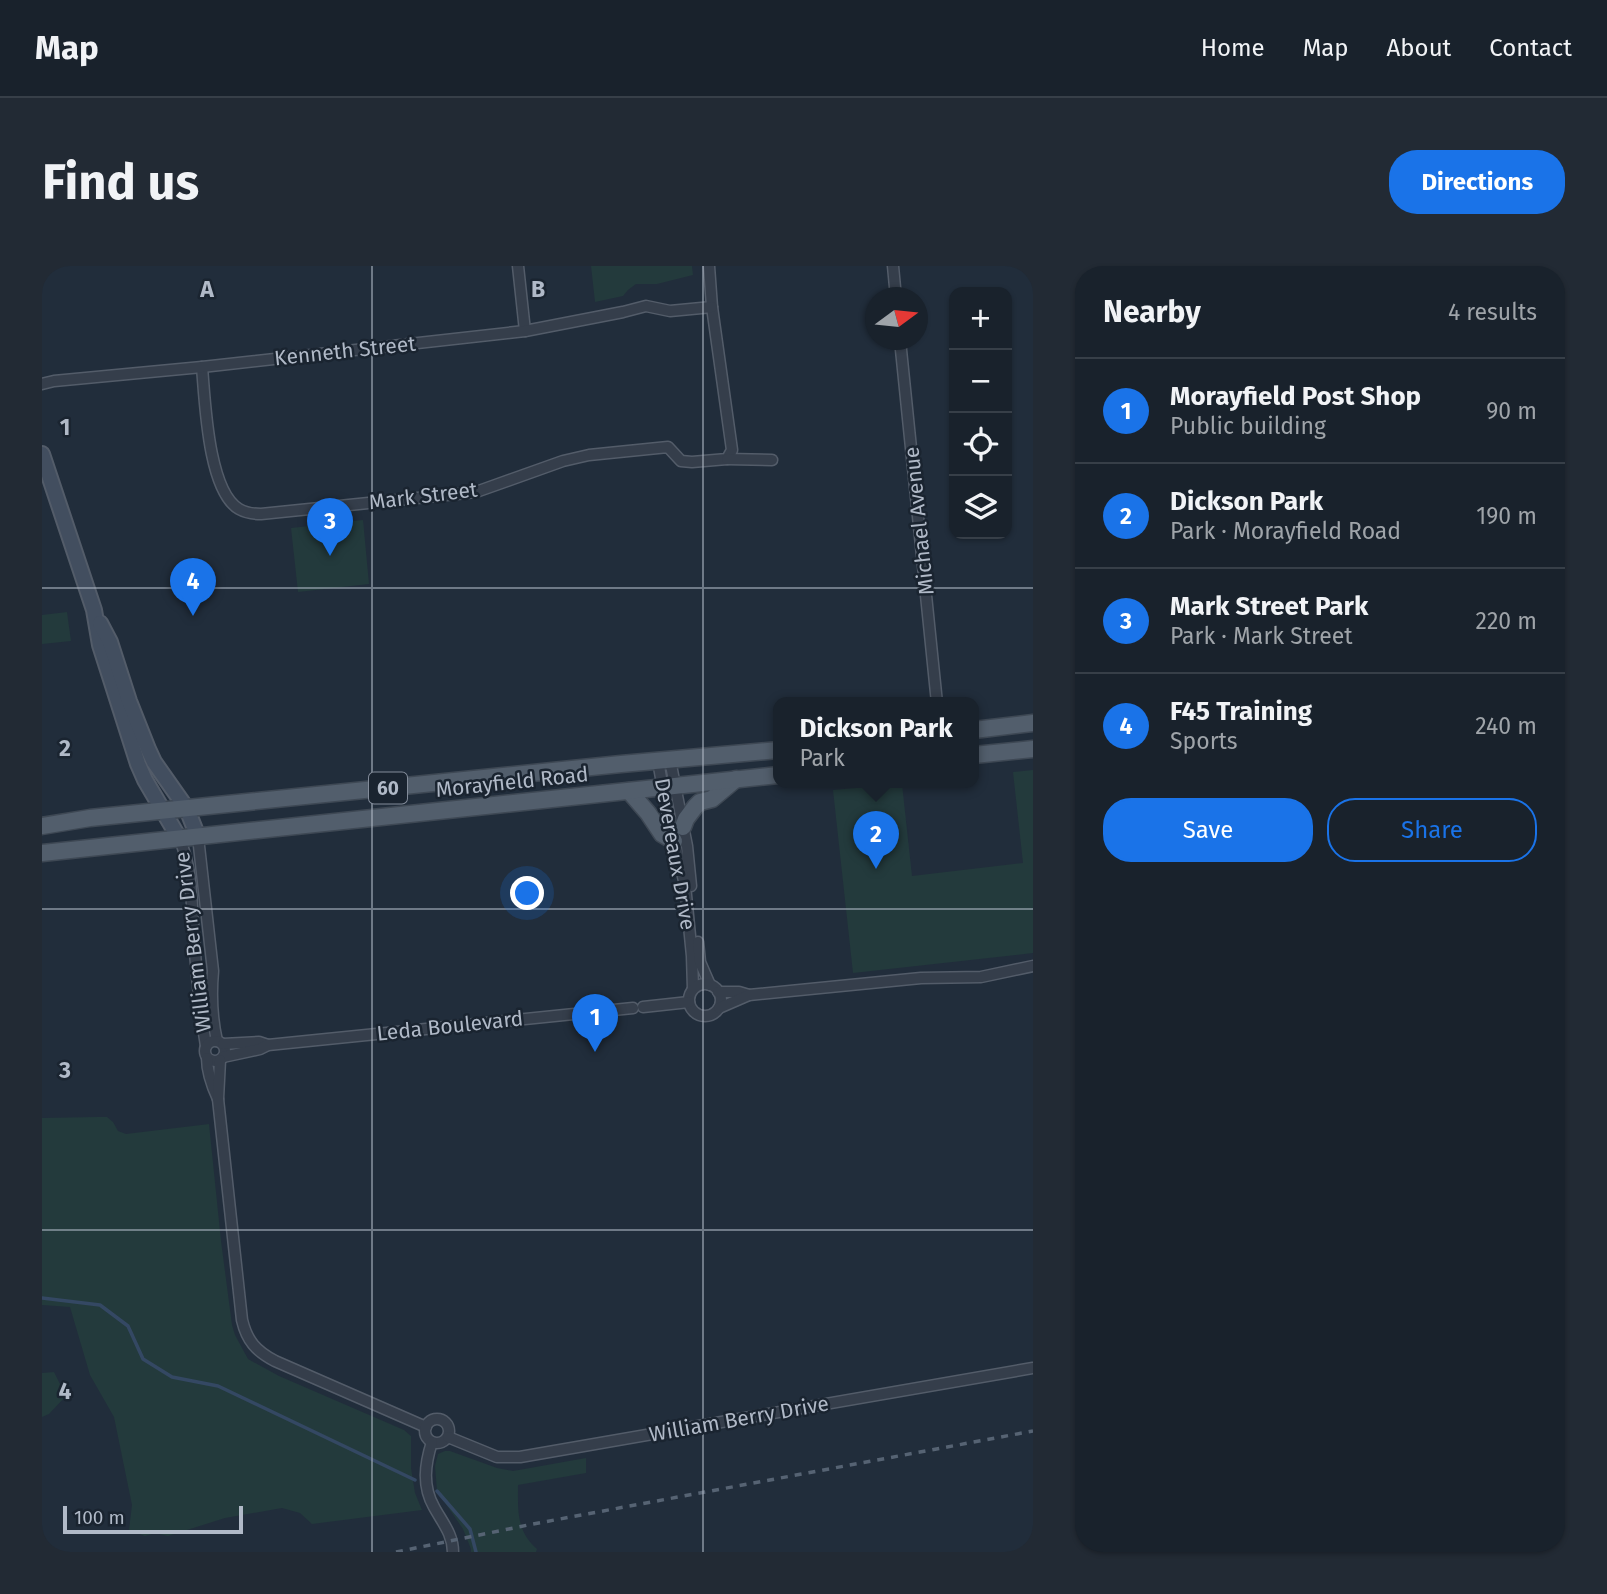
<!DOCTYPE html>
<html lang="en">
<head>
<meta charset="utf-8">
<style>
	body { margin:0; font-family:"Fira Sans",sans-serif; background:#222a34; color:#f1f3f6 }
	.controls { position:absolute; right:21px; top:21px; display:grid; overflow:hidden; border-radius:14px; box-shadow:0 2px 5px #0004 }
	.controls button { width:63px; height:63px; display:grid; place-items:center; padding:0; border:0; border-bottom:2px solid #373f48; background:#19222c; color:#f1f3f6; font:35px sans-serif }
	.compass { position:absolute; left:823px; top:21px; width:63px; height:63px; border-radius:50%; background:#19222c; box-shadow:0 2px 5px #0004; rotate:75deg }
	.scale { position:absolute; left:21px; bottom:18px; width:180px; box-sizing:border-box; padding-left:7px; border:4px solid #b0b9c7; border-top:0; font-size:19px; line-height:24px; white-space:nowrap; color:#b0b9c7; -webkit-text-stroke:5px #1a2430; paint-order:stroke }
	.you { position:absolute; left:486px; top:628px; width:24px; height:24px; margin:-18px; border:5px solid #fff; border-radius:50%; background:#1a73e8; box-shadow:0 0 0 10px #1a73e833 }
	.badge { display:grid; place-items:center; width:46px; height:46px; border-radius:50%; background:#1a73e8; color:#fff; font-size:23px; font-weight:700 }
	.pin { position:absolute; translate:-50% -58px; filter:drop-shadow(0 2px 4px #0008) }
	.pin::after { content:''; position:absolute; top:37px; width:24px; height:21px; background:inherit; clip-path:polygon(0 0,100% 0,50% 100%) }
	.popup { position:absolute; left:731px; top:431px; width:206px; height:91px; box-sizing:border-box; display:grid; place-content:center; border-radius:14px; background:#19222c; filter:drop-shadow(0 2px 5px #0005); font-size:23px; white-space:nowrap; color:#9fa4a9 }
	.popup b { font-size:26px; color:#f1f3f6 }
	.popup::after { content:''; position:absolute; left:50%; top:100%; margin-left:-14px; border:14px solid transparent; border-top-color:#19222c }
	.list { margin:0; padding:0; list-style:none }
	h2 { display:flex; justify-content:space-between; align-items:center; height:91px; margin:0; padding:0 28px; font-size:30px }
	h2 small { font-size:23px; font-weight:400; color:#9fa4a9 }
	.list li { display:grid; grid-template-columns:46px 1fr auto; gap:21px; align-items:center; box-sizing:border-box; height:105px; padding:0 28px; border-top:2px solid #373f48 }
	.list b { display:block; font-size:26px; white-space:nowrap }
	.list p { margin:0; font-size:23px; white-space:nowrap; color:#9fa4a9 }
	.list em { font-size:23px; font-style:normal; color:#9fa4a9 }
	.actions { display:flex; gap:14px; padding:21px 28px }
	.actions a { flex:1; padding:16px 0; border:2px solid #1a73e8; border-radius:28px; text-align:center; font-size:24px; color:#1a73e8 }
	.actions .main { background:#1a73e8; color:#fff }
	.icon { flex:none; width:38px; height:38px; fill:none; stroke:currentColor; stroke-width:2; stroke-linecap:round; stroke-linejoin:round }
	.map { position:relative; flex:none; width:991px; height:1286px; overflow:hidden; border-radius:28px }
	header { display:flex; align-items:center; gap:42px; box-sizing:border-box; height:98px; padding:0 35px; background:#19222c; border-bottom:2px solid #373f48 }
	header strong { font-size:33px }
	nav { display:flex; gap:38px; margin-inline-start:auto; font-size:24px }
	.intro { display:flex; align-items:center; justify-content:space-between; box-sizing:border-box; height:168px; padding:0 42px }
	h1 { margin:0; font-size:49px }
	.button { padding:18px 32px; border-radius:28px; background:#1a73e8; color:#fff; font-size:24px; font-weight:700 }
	main { display:flex; gap:42px; padding:0 42px }
	aside { flex:1; background:#19222c; border-radius:28px; box-shadow:0 2px 5px #0004 }
	.map>svg:first-child { display:block }
	.green { fill:#233a3c }
	.lines { fill:none; stroke-linecap:round; stroke-linejoin:round }
	.stream { stroke:#344863; stroke-width:3.5 }
	.minor-casing { stroke:#535c69; stroke-width:13 }
	.secondary-casing { stroke:#535c69; stroke-width:18 }
	.primary-casing { stroke:#3e4854; stroke-width:19 }
	.minor { stroke:#353e4b; stroke-width:10 }
	.secondary { stroke:#424e5f; stroke-width:14 }
	.primary { stroke:#525e6c; stroke-width:16 }
	.rail { stroke:#566373; stroke-width:3.5; stroke-dasharray:7 7; stroke-linecap:butt }
	.grid { fill:none; stroke:#b0b9c7; stroke-width:2; stroke-opacity:0.55 }
	.labels { text-anchor:middle; stroke-width:5; stroke-linejoin:round; paint-order:stroke }
	.shield { fill:#1a2430; stroke:#838c9a; stroke-width:2 }
	.shield-label { font-size:19px; font-weight:bold; fill:#b0b9c7 }
	.street-label { font-size:21px; fill:#b0b9c7; stroke:#1a2430 }
	.grid-label { font-size:23px; text-anchor:middle; font-weight:bold; fill:#b0b9c7; stroke:#1a2430; stroke-width:5; stroke-linejoin:round; paint-order:stroke }
</style>
</head>
<body>
<header>
<strong>Map</strong>
<nav><a>Home</a><a>Map</a><a>About</a><a>Contact</a></nav>
</header>
<div class="intro"><h1>Find us</h1><a class="button">Directions</a></div>
<main>
<div class="map">
<svg width="991" height="1286" viewBox="0 0 991 1286">
	<rect width="100%" height="100%" fill="#212d3b"/>
	<g class="green">
		<polygon points="549,0 650,0 651,9 615,18 594,18 586,24 581,30 553,36"/>
		<polygon points="321,254 327,318 256,326 249,262"/>
		<polygon points="25,346 29,375 0,378 0,349"/>
		<polygon points="991,504 991,687 811,707 791,524 860,518 870,610 981,597 971,506"/>
		<polygon points="55,851 65,851 71,856 76,865 84,868 167,858 179,975 190,1059 193,1069 206,1093 237,1110 362,1164 369,1170 369,1202 373,1227 380,1244 270,1258 258,1247 240,1242 183,1252 126,1270 113,1267 103,1270 87,1264 90,1239 72,1151 48,1109 28,1041 0,1039 0,852"/>
		<polygon points="12,1106 24,1130 7,1148 0,1151 0,1107"/>
		<path d="M403 1185H408L455 1202 471 1205 544 1192V1207L476 1219C476 1244 474 1265 495 1283L494 1286H429V1283L421 1263 395 1225 393 1200 396 1188Z"/>
	</g>
	<g class="lines">
		<g class="stream">
			<polyline points="0,1032 58,1039 86,1060 101,1093 130,1111 176,1120 373,1214"/>
			<polyline points="395,1225 428,1263 434,1286"/>
		</g>
		<g class="minor-casing">
			<g id="minor">
				<polyline points="476,0 483,65"/>
				<polyline points="851,0 854,32"/>
				<polyline points="858,74 895,437"/>
				<path d="M160 101C163 135 166 225 197 243 204 247 211 248 219 248L434 226 521 195 547 189 626 181 639 195 650 196 685 193 690 184 670 41 667 0"/>
				<polyline points="0,118 12,115 160,101 483,65 581,46 604,40 628,45 670,41"/>
				<polyline points="685,193 730,194"/>
				<polyline points="628,494 645,580 649,620"/>
				<polyline points="616,495 624,540 643,619 650,690 651,723"/>
				<path d="M156 571 171 705C169 727 170 753 175 775"/>
				<path d="M137 572C151 602 149 638 152 670 154 707 158 743 164 780"/>
				<polyline points="656,676 658,696 668,719"/>
				<circle cx="663" cy="734" r="16"/>
				<polyline points="676,726 697,726 707,729"/>
				<polyline points="601,741 647,736"/>
				<polyline points="677,742 707,729 879,712 939,711 991,700"/>
				<circle cx="173" cy="785" r="10"/>
				<polyline points="181,778 217,776 226,779"/>
				<polyline points="181,791 218,783 226,779 591,742"/>
				<path d="M165 792C165 807 170 820 176 833"/>
				<path d="M178 794 176 833 200 1054C205 1075 214 1085 233 1095L384 1161"/>
				<circle cx="395" cy="1165" r="12"/>
				<polyline points="406,1171 455,1191 478,1191 991,1102"/>
				<path d="M390 1176C383 1198 380 1220 392 1241 400 1256 411 1268 411 1286"/>
			</g>
		</g>
		<g class="secondary-casing">
			<g id="secondary">
				<polyline points="0,188 52,344 58,379 96,498 103,514 137,572"/>
				<polyline points="58,357 68,376 87,435 106,483 112,496 145,543 156,571"/>
			</g>
		</g>
		<g class="primary-casing">
			<g id="primary">
				<polyline points="932,464 991,457"/>
				<polyline points="932,489 991,483"/>
				<polyline points="587,525 606,547 620,568 632,575"/>
				<polyline points="0,560 48,552 579,498 736,484"/>
				<polyline points="641,561 644,553 653,541 658,536 670,533 694,513"/>
				<polyline points="0,587 736,509"/>
			</g>
		</g>
		<use href="#minor" class="minor"/>
		<use href="#secondary" class="secondary"/>
		<use href="#primary" class="primary"/>
		<polyline class="rail" points="354,1286 491,1258 991,1165"/>
	</g>
	<path class="grid" d="M330 0V1286M661 0V1286M0 322H991M0 643H991M0 964H991"/>
	<g class="labels">
		<rect class="shield" x="327" y="506.5" width="38" height="31" rx="5"/>
		<g class="shield-label">
			<text x="346" y="529">60</text>
		</g>
		<g class="street-label">
			<text transform="translate(303 85) rotate(-6)" y="7">Kenneth Street</text>
			<text transform="translate(381 230) rotate(-7)" y="7">Mark Street</text>
			<text transform="translate(877 255) rotate(-96)" y="7">Michael Avenue</text>
			<text transform="translate(470 516) rotate(-6)" y="7">Morayfield Road</text>
			<text transform="translate(633 588) rotate(80)" y="7">Devereaux Drive</text>
			<text transform="translate(151 676) rotate(-97)" y="7">William Berry Drive</text>
			<text transform="translate(408 760) rotate(-6)" y="7">Leda Boulevard</text>
			<text transform="translate(697 1153) rotate(-10)" y="7">William Berry Drive</text>
		</g>
	</g>
	<g class="grid-label">
		<text x="165" y="31">A</text>
		<text x="496" y="31">B</text>
		<text x="23" y="169">1</text>
		<text x="23" y="490">2</text>
		<text x="23" y="812">3</text>
		<text x="23" y="1133">4</text>
	</g>
</svg>
<div class="controls">
<button>+</button>
<button>−</button>
<button><svg class="icon" aria-label="locate" viewBox="0 0 24 24"><circle cx="12" cy="12" r="6"/><path d="M12 2v4M12 18v4M2 12h4M18 12h4"/></svg></button>
<button><svg class="icon" aria-label="layers" viewBox="0 0 24 24"><path d="M12 4l9 5-9 5-9-5zM3 14l9 5 9-5"/></svg></button>
</div>
<svg class="compass" viewBox="-18 -18 36 36"><path d="M0-13l5 13h-10z" fill="#e53935"/><path d="M0 13l5-13h-10z" fill="#9fa4a9"/></svg>
<div class="scale">100 m</div>
<div class="you"></div>
<div class="pin badge" style="left:553px;top:786px">1</div>
<div class="pin badge" style="left:834px;top:603px">2</div>
<div class="popup"><b>Dickson Park</b>Park</div>
<div class="pin badge" style="left:288px;top:290px">3</div>
<div class="pin badge" style="left:151px;top:350px">4</div>
</div>
<aside>
<h2>Nearby<small>4 results</small></h2>
<ul class="list">
<li><span class="badge">1</span><div><b>Morayfield Post Shop</b><p>Public building</p></div><em>90 m</em></li>
<li><span class="badge">2</span><div><b>Dickson Park</b><p>Park · Morayfield Road</p></div><em>190 m</em></li>
<li><span class="badge">3</span><div><b>Mark Street Park</b><p>Park · Mark Street</p></div><em>220 m</em></li>
<li><span class="badge">4</span><div><b>F45 Training</b><p>Sports</p></div><em>240 m</em></li>
</ul>
<div class="actions"><a class="main">Save</a><a>Share</a></div>
</aside>
</main>
</body>
</html>
